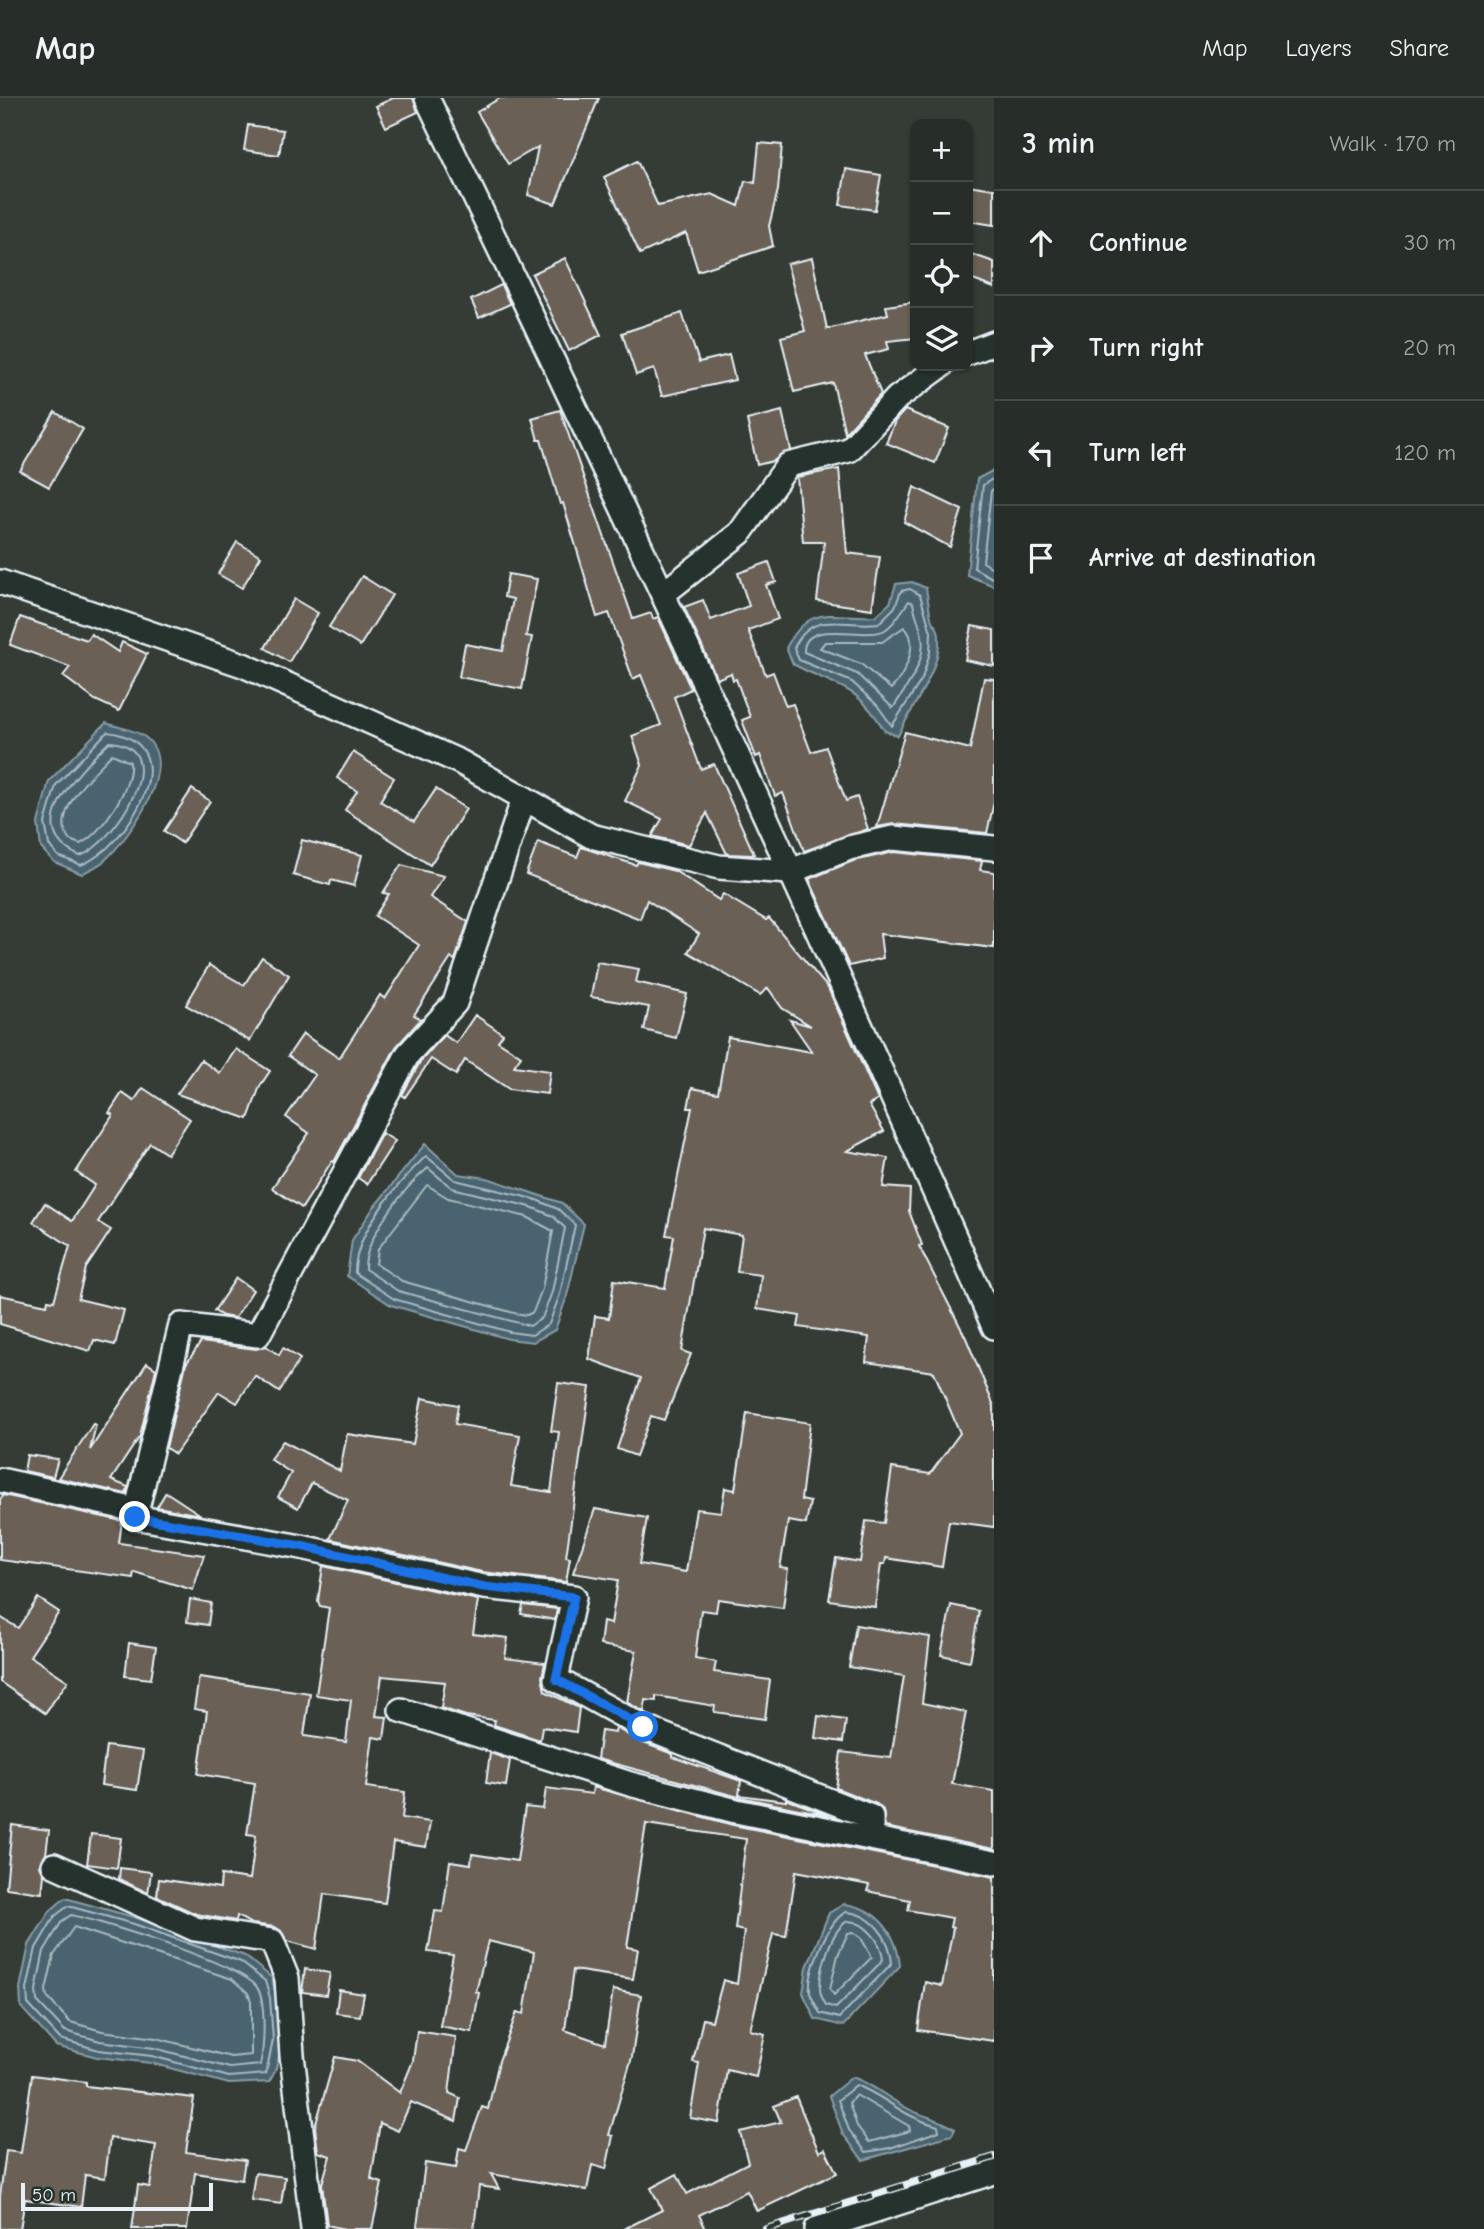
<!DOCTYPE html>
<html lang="en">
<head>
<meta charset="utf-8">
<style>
	body { margin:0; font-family:"Comic Neue",sans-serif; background:#2f3530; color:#f1f3f6 }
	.controls { position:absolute; right:21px; top:21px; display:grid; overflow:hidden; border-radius:14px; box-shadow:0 2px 5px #0004 }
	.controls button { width:63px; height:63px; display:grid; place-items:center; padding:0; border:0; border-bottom:2px solid #434945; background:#272d28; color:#f1f3f6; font:35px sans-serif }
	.scale { position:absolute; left:21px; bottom:18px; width:192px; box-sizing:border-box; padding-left:7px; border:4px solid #e8f1f8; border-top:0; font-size:19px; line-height:24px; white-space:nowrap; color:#e8f1f8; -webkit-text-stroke:5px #26332d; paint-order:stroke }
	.stop { position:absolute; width:21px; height:21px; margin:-16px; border:5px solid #1a73e8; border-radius:50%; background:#fff }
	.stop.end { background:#1a73e8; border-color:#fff; box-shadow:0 2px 7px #0008 }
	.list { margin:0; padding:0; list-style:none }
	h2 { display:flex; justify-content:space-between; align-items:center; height:91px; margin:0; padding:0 28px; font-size:30px }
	h2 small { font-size:23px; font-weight:400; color:#a4a8a8 }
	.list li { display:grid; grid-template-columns:46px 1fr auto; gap:21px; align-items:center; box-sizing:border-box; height:105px; padding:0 28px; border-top:2px solid #434945 }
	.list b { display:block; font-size:26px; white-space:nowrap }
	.list em { font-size:23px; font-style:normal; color:#a4a8a8 }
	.icon { flex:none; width:38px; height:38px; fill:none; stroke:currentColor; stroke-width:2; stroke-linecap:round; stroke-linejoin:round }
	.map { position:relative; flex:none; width:994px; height:2131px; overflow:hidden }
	header { display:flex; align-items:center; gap:42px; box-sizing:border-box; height:98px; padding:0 35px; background:#272d28; border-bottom:2px solid #434945 }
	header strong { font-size:33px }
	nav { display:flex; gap:38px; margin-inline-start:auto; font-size:24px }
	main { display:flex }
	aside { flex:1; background:#272d28 }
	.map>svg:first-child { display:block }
	.water { fill:#4a646f; stroke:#899ca6; stroke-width:2 }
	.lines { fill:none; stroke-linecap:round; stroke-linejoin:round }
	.shore { stroke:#a9b9c1; stroke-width:2 }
	.building { fill:#6a6054; stroke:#e8f1f8; stroke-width:2 }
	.minor-casing { stroke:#e8f1f8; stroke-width:28 }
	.minor { stroke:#26332d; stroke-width:23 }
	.rail-casing { stroke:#e8f1f8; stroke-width:8 }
	.rail { stroke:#26332d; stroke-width:5; stroke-dasharray:16; stroke-linecap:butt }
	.route { stroke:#1a73e8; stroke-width:9 }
</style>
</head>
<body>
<header>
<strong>Map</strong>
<nav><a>Map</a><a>Layers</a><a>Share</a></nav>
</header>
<main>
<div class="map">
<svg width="994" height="2131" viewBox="0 0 994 2131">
	<rect width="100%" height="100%" fill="#343c35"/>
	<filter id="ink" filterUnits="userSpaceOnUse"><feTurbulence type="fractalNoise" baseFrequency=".0143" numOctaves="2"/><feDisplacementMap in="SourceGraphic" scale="14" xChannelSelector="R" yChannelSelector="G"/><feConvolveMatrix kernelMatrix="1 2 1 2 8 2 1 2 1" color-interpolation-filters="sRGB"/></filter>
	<g filter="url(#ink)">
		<g class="water">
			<polygon points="994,372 994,488 967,477 977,381"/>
			<path d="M912 484 926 490C928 501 929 513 932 523 934 526 937 529 938 532 946 565 911 609 898 638L885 633C855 584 839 591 793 566L786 550C811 503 832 521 876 518L890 505 896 486Z"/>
			<path d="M106 625C117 629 132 631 142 637 185 664 129 740 105 762 99 768 90 771 82 776L54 764 41 750 38 725 49 683Z"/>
			<polygon points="425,1046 458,1076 487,1080 562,1105 584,1126 567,1198 555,1232 533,1244 509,1241 391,1207 347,1178 352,1142 374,1109"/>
			<path d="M65 1800 137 1820 245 1858 272 1880C279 1910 288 1957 269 1984L229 1986 151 1965 97 1959 56 1948 21 1909 20 1890 29 1847 50 1813Z"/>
			<path d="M844 1806C878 1810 897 1836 900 1868L843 1928 815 1921 803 1895 807 1869 829 1815Z"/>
			<path d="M852 1979C873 1986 886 1999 905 2009 922 2019 939 2020 955 2031L952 2037 863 2062 843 2036 829 1998Z"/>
		</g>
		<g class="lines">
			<g class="shore">
				<polyline points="994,380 983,387 974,470 994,481"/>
				<polyline points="994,390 991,393 983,464 994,471"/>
				<path d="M910 491 920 497 931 534 930 554 922 581 892 628 877 607 852 584 799 562 794 550C813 510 844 530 879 525L895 509 901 493Z"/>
				<path d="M909 503 913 505C915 516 920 527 922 538 927 563 906 590 893 610L857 576 804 554C803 519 866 543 885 532 896 525 902 512 909 503Z"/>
				<path d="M904 529C921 544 904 578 891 591L861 566 820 550 825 544H882Z"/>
				<path d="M107 634C193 644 127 750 81 767L58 758 49 747 45 725 56 687Z"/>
				<path d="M109 644C179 648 113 747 80 758 17 731 82 671 109 644Z"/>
				<path d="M112 656 130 664C133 688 102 736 80 746L70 742C48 715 95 674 112 656Z"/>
				<path d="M426 1058 455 1082 534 1101 558 1111 575 1127 560 1196 549 1226 532 1237 510 1234 394 1201 355 1175C354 1135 398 1085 426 1058Z"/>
				<path d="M428 1070 452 1090 531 1109 553 1118 565 1130 552 1194 542 1220 530 1228 398 1193 365 1171C364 1140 405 1089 428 1070Z"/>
				<polygon points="427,1087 448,1100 527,1119 553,1133 542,1191 533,1214 527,1217 514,1215 402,1183 376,1166 378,1151"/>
				<polygon points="68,1808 134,1826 241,1864 265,1883 270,1900 273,1942 266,1976 229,1979 152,1958 99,1952 60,1941 28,1906 27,1891 36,1850 55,1818"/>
				<path d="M846 1814C872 1816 890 1839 892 1865L839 1920 820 1915C817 1909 811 1900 810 1894 808 1872 828 1823 846 1814Z"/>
				<path d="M71 1817C104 1824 238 1866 256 1888 267 1901 264 1951 260 1967L230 1970 154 1950 100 1943 65 1933 37 1903 36 1892 44 1853 62 1823Z"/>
				<path d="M848 1823C866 1824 882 1844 883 1862L836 1910 826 1907C823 1902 820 1896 820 1891 820 1872 831 1831 848 1823Z"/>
				<polygon points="74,1829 232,1881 248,1895 251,1903 251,1957 231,1959 156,1940 102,1933 70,1924 47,1899 46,1892 54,1857"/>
				<polygon points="853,1834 861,1840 872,1859 834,1897 830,1891 838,1857 848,1835"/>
				<path d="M856 1987C887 1999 902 2019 938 2028L939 2033 890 2050 866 2054 849 2032 838 2002Z"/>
				<polygon points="856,1997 909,2028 910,2033 869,2044 857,2028 849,2005"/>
			</g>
		</g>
		<g class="building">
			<polygon points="393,0 413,0 418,14 386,29 376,8"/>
			<polygon points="500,0 599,0 555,106 528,97 538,49 508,66 477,14"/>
			<polygon points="248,27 283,32 279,57 244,52"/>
			<polygon points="759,45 782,47 778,92 769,128 773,148 698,173 686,135 640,156 604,79 637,63 658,108 712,96 739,108 745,83 755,85"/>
			<polygon points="846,71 881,77 875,112 840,107"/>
			<polygon points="968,87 994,91 994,127 968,123"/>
			<polygon points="968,155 994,164 994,190 968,180"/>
			<polygon points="565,160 601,237 569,253 532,176"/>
			<polygon points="812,160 827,231 888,216 886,208 915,204 915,240 887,243 889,251 865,257 881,296 845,335 833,285 794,294 781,239 805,233 787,166"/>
			<polygon points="501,187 510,206 479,220 471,202"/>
			<polygon points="682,215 699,264 729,257 735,282 662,298 654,271 636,277 622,235"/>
			<polygon points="560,312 633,521 651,515 653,521 658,519 691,591 674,599 701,671 714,666 754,756 752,757 727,756 707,715 689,747 652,738 662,721 625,703 642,667 632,638 661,627 641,577 633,581 609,515 597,519 563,405 560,406 541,342 538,342 532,320"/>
			<polygon points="905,312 949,330 935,365 886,345 895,323"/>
			<polygon points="782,313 791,352 773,363 757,367 747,322"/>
			<polygon points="55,314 83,331 49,389 20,373"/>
			<polygon points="839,371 847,455 880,459 872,511 817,503 824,444 803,444 797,379"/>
			<polygon points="914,389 962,412 950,449 904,424"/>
			<polygon points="237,444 261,458 242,490 218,476"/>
			<polygon points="769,464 776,484 766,487 778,521 748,532 766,577 773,574 786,608 793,606 811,654 826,649 846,703 857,699 868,731 804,753 783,695 775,698 760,657 756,659 742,622 750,619 736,581 733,582 731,575 717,581 684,509 703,502 711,522 749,508 738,475"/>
			<polygon points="508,476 537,481 526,538 532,539 522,591 459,579 465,546 503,553 513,501 504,499"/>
			<polygon points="362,478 392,497 360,548 329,529"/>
			<polygon points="294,501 318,515 289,564 265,550"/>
			<polygon points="20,519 87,542 91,536 118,554 122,544 147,556 119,613 95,602 63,578 70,569 10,547"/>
			<polygon points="972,528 994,532 994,568 965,562"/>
			<polygon points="984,580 994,581 994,704 987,735 894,726 877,729 905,634 970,651"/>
			<polygon points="353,654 394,680 380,703 414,724 436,691 466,711 430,767 345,712 357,693 337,680"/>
			<polygon points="192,691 210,703 182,745 164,733"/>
			<polygon points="302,742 362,757 354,788 331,782 330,787 293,777"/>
			<polygon points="538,744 577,759 581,749 636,767 638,764 675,773 719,802 723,796 766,822 769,820 828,890 878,1002 869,1007 884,1033 847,1053 888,1060 883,1089 910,1091 909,1113 922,1147 919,1148 966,1240 994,1308 994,1429 949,1423 942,1469 886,1460 885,1466 881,1466 875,1509 829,1502 836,1460 860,1464 866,1423 884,1425 892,1370 930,1376 960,1335 934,1274 866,1264 869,1239 798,1229 800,1218 757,1211 761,1177 737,1174 742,1137 703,1130 682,1253 691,1256 664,1322 651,1318 636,1358 617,1351 641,1280 589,1261 595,1218 609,1220 614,1182 665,1190 674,1138 666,1137 692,1010 688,1010 692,990 718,995 728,939 812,954 790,922 811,928 782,910 768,890 760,897 688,854 699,836 647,802 640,821 526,776"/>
			<polygon points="894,754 982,763 980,772 994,774 994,850 880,836 883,860 849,868 809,781 853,763"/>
			<polygon points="401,767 444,778 430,799 468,824 455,862 451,860 414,917 421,921 396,949 334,1064 332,1063 302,1110 272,1090 309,1035 286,1019 315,977 288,958 303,936 339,960 380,897 385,901 419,847 375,818 389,796 383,795"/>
			<polygon points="262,859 289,877 250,943 186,907 209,867 244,887"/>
			<polygon points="597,864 639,871 636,884 687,896 676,940 644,932 649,909 591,899"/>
			<polygon points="475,917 503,936 498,943 521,958 514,968 550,973 547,996 509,991 465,962 456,977 431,961 405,999 402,997 420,964 444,937 456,945"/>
			<polygon points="236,951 270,973 260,988 248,1021 177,996 201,962 220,975"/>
			<polygon points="143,990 190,1021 167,1056 150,1045 98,1124 111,1132 86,1170 78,1201 124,1212 115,1247 94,1242 90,1253 0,1226 0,1197 47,1207 48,1202 54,1203 70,1148 33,1124 45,1105 72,1123 95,1087 76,1074 113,1017 109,1015 122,995 134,1003"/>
			<polygon points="382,1035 395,1043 367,1086 358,1080"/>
			<polygon points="236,1180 253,1192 235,1220 223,1218 214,1213"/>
			<polygon points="201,1244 256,1251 266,1248 279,1257 283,1250 300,1261 279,1294 255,1278 237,1305 219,1294 175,1356 166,1350 186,1266"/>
			<polygon points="147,1265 156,1271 140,1338 111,1382 128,1389 126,1396 58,1380 93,1326 96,1327 90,1352"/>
			<polygon points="558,1285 590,1289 566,1459 570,1460 566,1484 482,1474 330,1441 348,1402 312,1385 298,1410 278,1399 291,1375 270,1361 283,1343 340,1373 347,1336 413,1346 422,1300 458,1307 455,1326 520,1337 511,1388 551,1394 559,1334 551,1333"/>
			<polygon points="747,1315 810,1325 801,1402 810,1404 806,1426 788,1423 780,1470 788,1471 783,1510 718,1501 716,1514 701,1512 695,1560 716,1564 714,1574 770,1582 765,1621 714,1614 715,1608 656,1598 656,1603 646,1602 644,1614 627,1604 636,1553 600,1547 603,1524 611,1526 618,1482 573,1475 595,1411 647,1420 639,1466 686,1474 696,1411 721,1414 725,1390 735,1392"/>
			<polygon points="27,1357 58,1361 53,1379 24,1373"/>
			<polygon points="166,1394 201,1417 157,1409"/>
			<polygon points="3,1397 122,1423 119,1445 204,1457 193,1492 134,1474 133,1480 0,1462 0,1402"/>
			<polygon points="323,1468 478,1502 473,1536 508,1540 505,1560 545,1565 542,1579 545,1593 579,1610 576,1634 542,1629 540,1642 494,1627 495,1622 466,1618 441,1610 445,1584 382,1578 376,1618 387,1619 384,1641 373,1639 366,1689 405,1694 402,1720 430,1724 426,1749 393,1744 385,1805 324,1796 316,1851 287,1843 281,1833 275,1829 252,1826 237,1818 236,1823 196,1816 157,1798 159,1781 220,1790 221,1777 250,1781 256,1737 247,1736 255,1685 198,1676 207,1613 194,1611 199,1579 310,1595 304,1638 346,1644 351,1602 316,1597 329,1510 320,1508 318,1503"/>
			<polygon points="38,1500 59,1514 30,1558 68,1583 45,1615 0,1584 0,1519 18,1530"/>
			<polygon points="190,1501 211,1505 208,1527 187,1524"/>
			<polygon points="523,1507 557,1511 555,1522 521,1516"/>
			<polygon points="951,1507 979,1513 970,1563 941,1557"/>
			<polygon points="856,1527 930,1539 922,1605 966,1614 952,1686 994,1693 994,1751 885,1729 883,1712 877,1706 836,1690 841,1654 891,1660 904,1578 849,1569"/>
			<polygon points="129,1545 156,1549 151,1581 125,1578"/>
			<polygon points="818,1618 846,1622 843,1644 815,1640"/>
			<polygon points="616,1630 641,1644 673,1656 673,1659 741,1683 739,1697 786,1703 786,1701 829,1717 739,1699 597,1661 601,1633 615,1635"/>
			<polygon points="106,1648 143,1653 137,1692 101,1687"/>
			<polygon points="490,1655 510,1662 506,1688 486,1685"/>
			<polygon points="593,1689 733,1727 994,1779 994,1943 918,1932 925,1884 942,1888 953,1830 950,1829 952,1820 908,1812 910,1802 867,1793 869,1787 796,1773 786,1838 773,1836 750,1932 765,1936 756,1979 727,1972 719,2025 690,2020 699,1965 693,1964 703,1921 712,1923 723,1882 737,1886 744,1833 735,1831 746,1741 646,1726 627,1849 638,1851 633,1881 573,1872 565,1932 605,1946 613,1892 641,1897 632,1959 609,2037 613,2038 606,2071 592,2067 587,2092 491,2076 499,2091 479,2088 474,2131 417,2129 425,2065 456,2070 459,2050 466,2052 482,2009 488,2011 499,1963 517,1914 524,1916 534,1854 488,1843 476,1894 479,1895 472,1934 440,1928 453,1857 428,1854 435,1813 443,1814 450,1763 471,1766 472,1756 517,1763 525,1709 543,1711 546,1690 592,1696"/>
			<polygon points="12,1727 49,1732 46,1756 40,1768 44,1777 42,1795 6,1790"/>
			<polygon points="91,1736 121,1740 117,1770 87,1766"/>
			<polygon points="120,1770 151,1774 148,1795 119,1781"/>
			<polygon points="305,1871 330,1875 326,1897 302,1894"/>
			<polygon points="339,1892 364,1896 360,1918 336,1915"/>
			<polygon points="417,1933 456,1939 449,1995 460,2000 456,2023 411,2004 398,2033 380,2025 371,2081 382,2085 372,2131 344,2131 327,2127 322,2086 330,2058 318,2054 315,2029 335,1959 357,1963 400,1995 413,1963"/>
			<polygon points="32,1977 86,1984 86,1988 194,2000 186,2054 245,2062 242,2082 195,2075 187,2131 132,2131 138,2087 150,2089 156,2047 110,2040 105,2080 85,2077 81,2109 25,2101 20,2131 0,2131 0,2098 6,2053 21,2055"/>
			<polygon points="796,1999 819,2054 825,2051 837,2075 757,2113 747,2093 699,2117 706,2131 624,2131 662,2112 651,2090 677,2076 687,2096 748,2065 740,2034 781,2024 774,2008"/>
			<polygon points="255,2075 285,2079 281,2106 251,2102"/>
		</g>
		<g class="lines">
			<g class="minor-casing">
				<g id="minor">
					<path d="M427 0C623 406 814 816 994 1229"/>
					<polyline points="968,255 994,245"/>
					<polyline points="0,484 243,567 460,664 591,738 719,769 789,774 849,750 893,740 994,750"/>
					<polyline points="663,496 740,435 788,367 849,352 897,300 941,268"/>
					<polyline points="524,700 455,905 408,956 258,1237 181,1227 135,1419 301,1449 484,1489 574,1499 556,1581 643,1629 871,1719 871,1738"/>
					<polyline points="0,1382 136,1412"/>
					<polyline points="401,1612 630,1686 736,1713 994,1765"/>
					<polyline points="54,1767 195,1831 272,1843 287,1880 292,1957 313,2131"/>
					<polyline points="817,2131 994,2074"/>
				</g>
			</g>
			<use href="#minor" class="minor"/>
			<g class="rail-casing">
				<polyline id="rail" points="766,2131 994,2059"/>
			</g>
			<use href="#rail" class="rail"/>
		</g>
	</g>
	<g class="lines" filter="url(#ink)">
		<polyline class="route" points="135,1419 301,1448 484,1489 574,1499 556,1581 643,1629"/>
	</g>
</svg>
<div class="controls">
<button>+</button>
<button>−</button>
<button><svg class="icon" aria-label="locate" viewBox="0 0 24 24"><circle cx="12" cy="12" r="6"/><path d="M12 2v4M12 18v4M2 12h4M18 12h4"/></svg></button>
<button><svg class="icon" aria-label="layers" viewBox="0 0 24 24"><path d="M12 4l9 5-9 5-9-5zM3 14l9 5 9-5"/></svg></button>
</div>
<div class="scale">50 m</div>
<div class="stop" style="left:643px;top:1629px"></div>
<div class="stop end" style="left:135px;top:1419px"></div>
</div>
<aside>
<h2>3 min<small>Walk · 170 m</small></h2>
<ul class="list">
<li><svg class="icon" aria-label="ahead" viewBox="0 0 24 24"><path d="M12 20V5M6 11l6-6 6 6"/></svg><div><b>Continue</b></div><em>30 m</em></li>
<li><svg class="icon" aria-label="right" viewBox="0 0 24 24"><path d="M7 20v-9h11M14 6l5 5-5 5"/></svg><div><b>Turn right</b></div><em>20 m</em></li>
<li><svg class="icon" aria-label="left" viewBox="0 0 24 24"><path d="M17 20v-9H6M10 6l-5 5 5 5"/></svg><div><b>Turn left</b></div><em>120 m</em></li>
<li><svg class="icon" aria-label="arrive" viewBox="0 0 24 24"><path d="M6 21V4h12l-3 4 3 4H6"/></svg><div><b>Arrive at destination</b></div></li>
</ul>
</aside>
</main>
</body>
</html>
